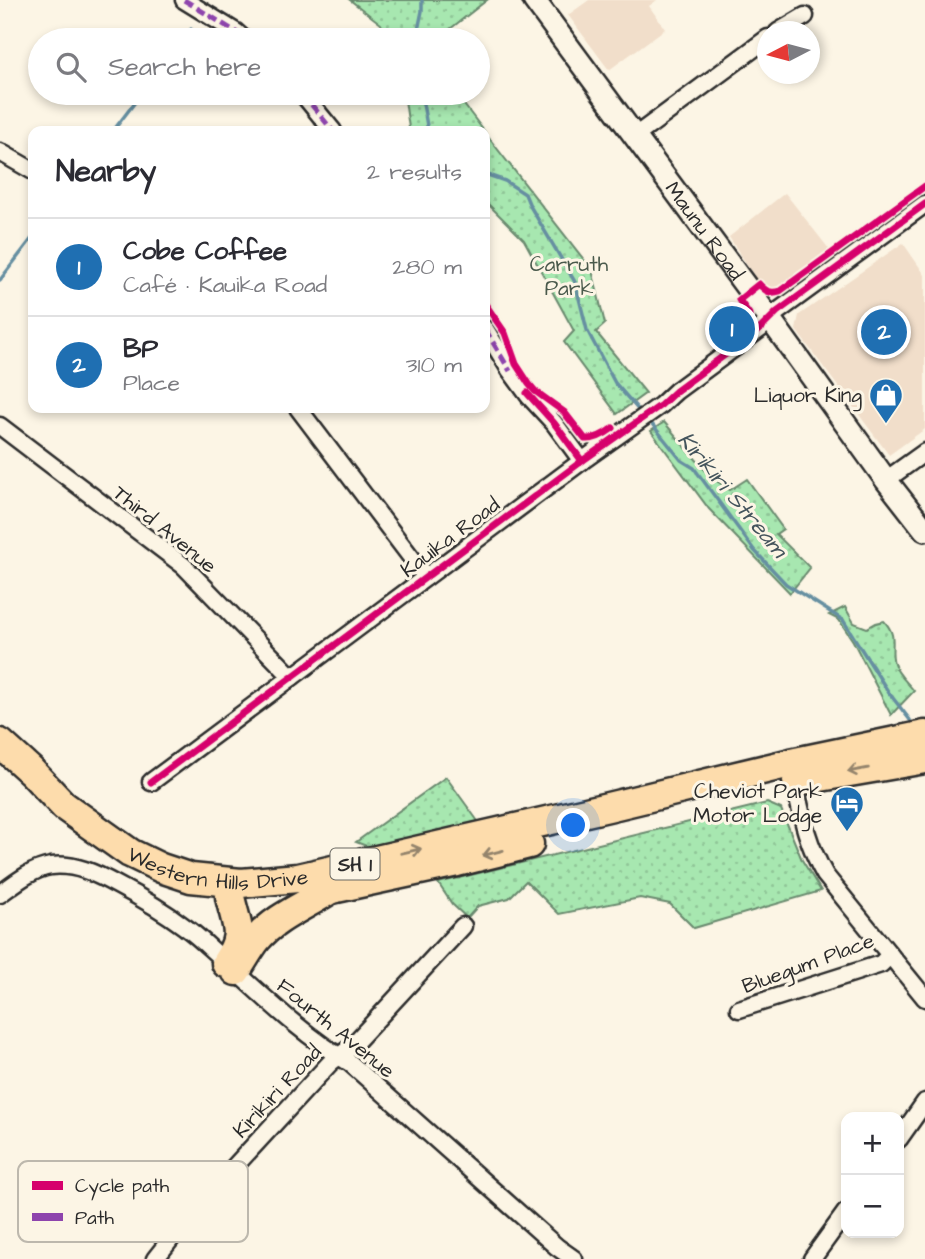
<!DOCTYPE html>
<html lang="en">
<head>
<meta charset="utf-8">
<style>
	body { margin:0; font-family:"Architects Daughter",sans-serif; background:#f2f2f3; color:#2b2b33 }
	.controls { position:absolute; right:21px; bottom:21px; display:grid; overflow:hidden; border-radius:14px; box-shadow:0 4px 10px #0003 }
	.controls button { width:63px; height:63px; display:grid; place-items:center; padding:0; border:0; border-bottom:2px solid #e1e1e2; background:#fff; color:#2b2b33; font:35px sans-serif }
	.compass { position:absolute; left:757px; top:21px; width:63px; height:63px; border-radius:50%; background:#fff; box-shadow:0 4px 10px #0003; rotate:264deg }
	.you { position:absolute; left:574px; top:826px; width:24px; height:24px; margin:-18px; border:5px solid #fff; border-radius:50%; background:#1a73e8; box-shadow:0 0 0 10px #1a73e833 }
	.badge { display:grid; place-items:center; width:46px; height:46px; border-radius:50%; background:#1f6fb2; color:#fff; font-size:23px; font-weight:700 }
	.pin { position:absolute; translate:-50% -50%; border:4px solid #fff; box-shadow:0 2px 7px #0006 }
	.list { margin:0; padding:0; list-style:none }
	h2 { display:flex; justify-content:space-between; align-items:center; height:91px; margin:0; padding:0 28px; font-size:30px }
	h2 small { font-size:23px; font-weight:400; color:#7c7c81 }
	.list li { display:grid; grid-template-columns:46px 1fr auto; gap:21px; align-items:center; box-sizing:border-box; height:98px; padding:0 28px; border-top:2px solid #e1e1e2 }
	.list b { display:block; font-size:26px; white-space:nowrap }
	.list p { margin:0; font-size:23px; white-space:nowrap; color:#7c7c81 }
	.list em { font-size:23px; font-style:normal; color:#7c7c81 }
	.icon { flex:none; width:38px; height:38px; fill:none; stroke:currentColor; stroke-width:2; stroke-linecap:round; stroke-linejoin:round }
	.map { position:relative; flex:none; width:925px; height:1259px; overflow:hidden }
	.search { position:absolute; background:#fff; box-shadow:0 4px 10px #0003; left:28px; top:28px; width:462px; height:77px; display:flex; align-items:center; gap:18px; box-sizing:border-box; padding:0 24px; border-radius:38px; color:#7c7c81; font-size:26px }
	.panel { position:absolute; background:#fff; box-shadow:0 4px 10px #0003; left:28px; top:126px; width:462px; height:287px; border-radius:14px }
	.map>svg:first-child { display:block }
	.built { fill:#f1deca }
	.grass { fill:url(#grass-dots); stroke:#69896e; stroke-width:2 }
	.lines { fill:none; stroke-linecap:round; stroke-linejoin:round }
	.stream { stroke:#668fa1; stroke-width:3.5 }
	.street-casing { stroke:#2b2b2b; stroke-width:21 }
	.secondary-casing { stroke:#2b2b2b; stroke-width:26 }
	.highway-casing { stroke:#2b2b2b; stroke-width:33 }
	.street { stroke:#fcf5e5; stroke-width:16 }
	.secondary { stroke:#fcf5e5; stroke-width:21 }
	.highway { stroke:#fddcac; stroke-width:28 }
	.quiet { stroke:#8e44ad; stroke-width:5; stroke-dasharray:10 5; stroke-linecap:butt }
	.cycleway-casing { stroke:#fcf5e5; stroke-width:11 }
	.cycleway { stroke:#d6006c; stroke-width:7 }
	.oneway { stroke:#94846c }
	.labels { text-anchor:middle; stroke-width:6; stroke-linejoin:round; paint-order:stroke }
	.shield { fill:#fcf5e5; stroke:#6a6863; stroke-width:2 }
	.shield-label { font-size:19px; font-weight:bold; fill:#2b2b2b }
	.street-label { font-size:21px; fill:#2b2b2b; stroke:#fcf5e5 }
	.park-label { font-size:21px; fill:#4a5a4c; stroke:#fcf5e5 }
	.poi-label { font-size:21px; fill:#2b2b2b; stroke:#fcf5e5; text-anchor:end }
	.water-label { font-size:23px; font-style:italic; fill:#44545c; stroke:#fcf5e5 }
	.key { fill:#fcf5e5; stroke:#bdb8ad; stroke-width:2 }
	.key-label { font-size:19px; fill:#2b2b2b }
</style>
</head>
<body>
<div class="map">
<svg width="925" height="1259" viewBox="0 0 925 1259">
	<defs>
		<pattern id="grass-dots" width="8" height="8" patternUnits="userSpaceOnUse" patternTransform="scale(1.75)"><rect width="8" height="8" fill="#a7e7b0"/><path d="M2 2h.1M6 6h.1" fill="none" stroke="#90c698" stroke-width="1.8" stroke-linecap="round"/></pattern>
	</defs>
	<rect width="100%" height="100%" fill="#fcf5e5"/>
	<filter id="ink" filterUnits="userSpaceOnUse"><feTurbulence type="fractalNoise" baseFrequency=".0143" numOctaves="2"/><feDisplacementMap in="SourceGraphic" scale="14" xChannelSelector="R" yChannelSelector="G"/><feConvolveMatrix kernelMatrix="1 2 1 2 8 2 1 2 1" color-interpolation-filters="sRGB"/></filter>
	<g filter="url(#ink)">
		<g class="built">
			<polygon points="589,0 657,0 649,6 665,29 609,70 568,15"/>
			<polygon points="785,193 829,249 778,288 760,285 729,237"/>
			<polygon points="903,243 925,275 925,429 889,455 796,330 799,315"/>
		</g>
		<g class="grass">
			<polygon points="350,0 487,0 436,40 387,40 381,24"/>
			<polygon points="404,93 463,93 462,102 484,131 406,131 409,128"/>
			<polygon points="485,133 592,270 605,324 596,332 646,393 617,414 564,342 574,331 524,240 485,201"/>
			<polygon points="664,422 711,477 730,490 747,479 783,529 776,534 810,568 790,593 709,509 651,431"/>
			<path d="M845 607 854 623 867 628 876 623 884 621C899 637 889 647 894 663 896 673 908 683 914 691L891 715 853 641 839 620 829 615Z"/>
			<polygon points="446,777 480,824 374,849 356,842"/>
			<polygon points="767,803 781,809 802,860 821,891 694,928 670,904 640,898 559,914 526,881 509,898 478,906 467,918 452,904 438,883"/>
		</g>
		<g class="lines">
			<g class="stream">
				<polyline points="182,40 191,29"/>
				<polyline points="416,40 422,11 422,0"/>
				<polyline points="421,93 428,131"/>
				<polyline points="113,131 142,93"/>
				<polyline points="485,174 505,181 525,194 530,206 575,282 587,330 615,383 642,414"/>
				<polyline points="0,280 33,237"/>
				<polyline points="648,419 681,460 694,468 754,550 786,584 843,620 889,693 910,720"/>
			</g>
			<g class="street-casing">
				<g id="street">
					<polyline points="184,0 236,32 245,40"/>
					<polyline points="778,32 805,16"/>
					<polyline points="302,93 333,131"/>
					<polyline points="634,137 768,38"/>
					<polyline points="0,152 33,171"/>
					<polyline points="485,329 510,370 529,396 554,423 582,461"/>
					<polyline points="298,408 426,577"/>
					<polyline points="0,426 184,566 292,677"/>
					<polyline points="886,480 925,452"/>
					<path d="M793 776C801 812 806 842 825 875L925 998"/>
					<polyline points="151,782 582,461 661,405 676,391 760,329 777,312 925,204"/>
					<path d="M0 894C15 883 32 869 51 866 75 863 97 874 117 885 140 897 164 911 185 927 198 936 210 948 221 958 262 995 302 1035 350 1063L557 1247 574 1259"/>
					<polyline points="739,1009 881,964 890,955"/>
					<polyline points="899,1139 925,1102"/>
					<polyline points="155,1259 189,1216 330,1063 351,1047 463,926"/>
					<polyline points="812,1259 846,1212"/>
				</g>
			</g>
			<g class="secondary-casing">
				<g id="secondary">
					<path id="s1" d="M534 0 770 319 886 480 925 530"/>
				</g>
			</g>
			<g class="highway-casing">
				<g id="highway">
					<path id="s2" d="M0 743 31 771 64 806 130 853 161 868 191 878 241 883 298 878 608 807 791 763 925 735"/>
					<polyline points="797,781 925,759"/>
					<polyline points="313,893 457,862 529,844"/>
					<path d="M226 963C245 934 237 928 230 897"/>
					<path d="M236 971C243 961 249 949 257 939 276 917 305 906 329 890"/>
				</g>
			</g>
			<use href="#street" class="street"/>
			<use href="#secondary" class="secondary"/>
			<use href="#highway" class="highway"/>
			<g class="quiet">
				<polyline points="184,0 236,32 245,40"/>
				<polyline points="302,93 333,131"/>
				<polyline points="485,329 510,371"/>
			</g>
			<g class="cycleway-casing">
				<g id="cycleway">
					<path d="M485 304 505 333 516 364 529 384 535 391 564 412 585 439C595 440 605 434 613 428"/>
					<path d="M729 338 749 321V314L739 300 759 284C766 292 771 294 780 291L925 186"/>
					<polyline points="527,393 554,423 582,461"/>
					<polyline points="151,782 582,461 661,405 676,391 760,329 777,312 925,204"/>
				</g>
			</g>
			<use href="#cycleway" class="cycleway"/>
		</g>
		<defs><path id="oneway-shaft" d="M-6 0H5M1.5-3L5.5 0L1.5 3" fill="none" stroke-width="1.6" stroke-linecap="round" stroke-linejoin="round" transform="scale(1.75)"/></defs>
		<g class="oneway">
			<use href="#oneway-shaft" transform="translate(858 770) rotate(170)"/>
			<use href="#oneway-shaft" transform="translate(411 851) rotate(-13)"/>
			<use href="#oneway-shaft" transform="translate(493 853) rotate(166)"/>
		</g>
	</g>
	<defs>
		<g id="shop-pin" transform="scale(1.75)"><path d="M0 17L-7.5 6A9.5 9.5 0 1 1 7.5 6Z" fill="#1f6fb2" stroke="#fcf5e5"/><path d="M-5-2.5h2.3a2.7 3.5 0 0 1 5.4 0H5L5.5 6h-11ZM-1.5-2.5h3a1.5 2.3 0 0 0-3 0Z" fill="#fff"/></g>
		<g id="hotel-pin" transform="scale(1.75)"><path d="M0 17L-7.5 6A9.5 9.5 0 1 1 7.5 6Z" fill="#1f6fb2" stroke="#fcf5e5"/><path d="M-6-4.5h1.5V1H6V5H4.5V3h-9V5H-6ZM-4 0a1.8 1.8 0 1 1 3.6 0ZM.5 0V-2.5h3Q6-2.5 6 0Z" fill="#fff"/></g>
	</defs>
	<g fill-rule="evenodd">
		<use href="#shop-pin" x="886" y="395"/>
		<use href="#hotel-pin" x="847" y="803"/>
	</g>
	<g class="labels">
		<rect class="shield" x="330.5" y="848.5" width="49" height="31" rx="5"/>
		<g class="shield-label">
			<text x="355" y="871">SH 1</text>
		</g>
		<g class="street-label">
			<text dy="7" stroke="none"><textPath href="#s1" startOffset="287">Maunu Road</textPath></text>
			<text transform="translate(165 529) rotate(39)" y="7">Third Avenue</text>
			<text transform="translate(450 537) rotate(-37)" y="7">Kauika Road</text>
			<text dy="7" stroke="none"><textPath href="#s2" startOffset="262">Western Hills Drive</textPath></text>
			<text transform="translate(808 963) rotate(-20)" y="7">Bluegum Place</text>
			<text transform="translate(336 1028) rotate(39)" y="7">Fourth Avenue</text>
			<text transform="translate(277 1091) rotate(-47)" y="7">Kirikiri Road</text>
		</g>
		<g class="park-label">
			<text x="569" y="271">Carruth<tspan x="569" dy="24">Park</tspan></text>
		</g>
		<g class="poi-label">
			<text x="862" y="402">Liquor King</text>
			<text x="822" y="798">Cheviot Park<tspan x="822" dy="24">Motor Lodge</tspan></text>
		</g>
		<g class="water-label">
			<text transform="translate(733 494) rotate(50)" y="8">Kirikiri Stream</text>
		</g>
	</g>
	<rect x="18" y="1161" width="230" height="81" rx="10" class="key"/>
	<rect x="32" y="1181" width="31" height="9" fill="#d6006c"/>
	<rect x="32" y="1213" width="31" height="8" fill="#8e44ad"/>
	<g class="key-label">
		<text x="75" y="1192">Cycle path</text>
		<text x="75" y="1224">Path</text>
	</g>
</svg>
<div class="controls">
<button>+</button>
<button>−</button>
</div>
<svg class="compass" viewBox="-18 -18 36 36"><path d="M0-13l5 13h-10z" fill="#e53935"/><path d="M0 13l5-13h-10z" fill="#7c7c81"/></svg>
<div class="you"></div>
<div class="pin badge" style="left:732px;top:329px">1</div>
<div class="pin badge" style="left:884px;top:332px">2</div>
<div class="search"><svg class="icon" aria-label="search" viewBox="0 0 24 24"><circle cx="10" cy="10" r="6"/><path d="M15 15l6 6"/></svg>Search here</div>
<section class="panel">
<h2>Nearby<small>2 results</small></h2>
<ul class="list">
<li><span class="badge">1</span><div><b>Cobe Coffee</b><p>Café · Kauika Road</p></div><em>280 m</em></li>
<li><span class="badge">2</span><div><b>BP</b><p>Place</p></div><em>310 m</em></li>
</ul>
</section>
</div>
</body>
</html>
